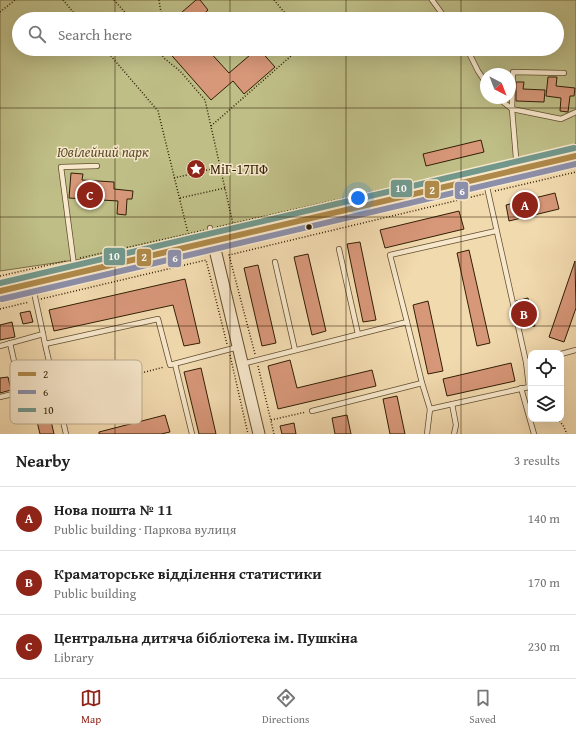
<!DOCTYPE html>
<html lang="en">
<head>
<meta charset="utf-8">
<style>
	body { margin:0; font-family:"Gentium Book Plus",serif; background:#f2f2f2; color:#222 }
	.controls { position:absolute; right:12px; bottom:12px; display:grid; overflow:hidden; border-radius:8px; box-shadow:0 4px 16px #0002 }
	.controls button { width:36px; height:36px; display:grid; place-items:center; padding:0; border:0; border-bottom:1px solid #e0e0e0; background:#fff; color:#222; font:20px sans-serif }
	.compass { position:absolute; left:480px; top:68px; width:36px; height:36px; border-radius:50%; background:#fff; box-shadow:0 4px 16px #0002; rotate:138deg }
	.you { position:absolute; left:358px; top:198px; width:14px; height:14px; margin:-10px; border:3px solid #fff; border-radius:50%; background:#1a73e8; box-shadow:0 0 0 6px #1a73e833 }
	.badge { display:grid; place-items:center; width:26px; height:26px; border-radius:50%; background:#8f2418; color:#fff; font-size:13px; font-weight:700 }
	.pin { position:absolute; translate:-50% -50%; border:2px solid #fff; box-shadow:0 1px 4px #0006 }
	.list { margin:0; padding:0; list-style:none }
	h2 { display:flex; justify-content:space-between; align-items:center; height:52px; margin:0; padding:0 16px; font-size:17px }
	h2 small { font-size:13px; font-weight:400; color:#767676 }
	.list li { display:grid; grid-template-columns:26px 1fr auto; gap:12px; align-items:center; box-sizing:border-box; height:64px; padding:0 16px; border-top:1px solid #e0e0e0 }
	.list b { display:block; font-size:15px; white-space:nowrap }
	.list p { margin:0; font-size:13px; white-space:nowrap; color:#767676 }
	.list em { font-size:13px; font-style:normal; color:#767676 }
	.icon { flex:none; width:22px; height:22px; fill:none; stroke:currentColor; stroke-width:2; stroke-linecap:round; stroke-linejoin:round }
	.map { position:relative; flex:none; width:576px; height:434px; overflow:hidden }
	.search { position:absolute; background:#fff; box-shadow:0 4px 16px #0002; left:12px; right:12px; top:12px; height:44px; display:flex; align-items:center; gap:10px; box-sizing:border-box; padding:0 14px; border-radius:22px; color:#767676; font-size:15px }
	.sheet { height:244px; background:#fff }
	nav { display:flex; justify-content:space-around; align-items:center; box-sizing:border-box; height:56px; border-top:1px solid #e0e0e0; background:#fff; font-size:11px; color:#767676 }
	nav a { display:grid; justify-items:center; gap:2px }
	nav .on { color:#8f2418 }
	.map>svg:first-child { display:block }
	.green { fill:#bfbe87; stroke:#786e46; fill-rule:evenodd }
	.building { fill:#d79779; stroke:#311f04 }
	.lines { fill:none; stroke-linecap:round; stroke-linejoin:round }
	.service-casing { stroke:#614e2f; stroke-width:6 }
	.tertiary-casing { stroke:#614e2f; stroke-width:13 }
	.path { stroke:#311f04; stroke-width:1.5; stroke-dasharray:1 2; stroke-linecap:butt }
	.service { stroke:#f7e7cb; stroke-width:4.5 }
	.tertiary { stroke:#f7e7cb; stroke-width:11 }
	.bus-1-casing { stroke:#f7e7cb; stroke-width:9 }
	.bus-2-casing { stroke:#f7e7cb; stroke-width:9 }
	.bus-3-casing { stroke:#f7e7cb; stroke-width:9 }
	.bus-1 { stroke:#af8949; stroke-width:6 }
	.bus-2 { stroke:#8c8faa; stroke-width:6 }
	.bus-3 { stroke:#72988c; stroke-width:6 }
	.grid { fill:none; stroke:#311f04; stroke-width:1; stroke-opacity:0.55 }
	.bus-dot { fill:#311f04; stroke:#f7e7cb; stroke-width:1.5 }
	.labels { text-anchor:middle; stroke-width:3; stroke-linejoin:round; paint-order:stroke }
	.park-label { font-size:14px; font-style:italic; fill:#5c4f2b; stroke:#f7e7cb }
	.poi-label { font-size:14px; fill:#311f04; stroke:#f7e7cb; text-anchor:start }
	.key { fill:#f7e7cb; stroke:#bcab8f; stroke-width:1 }
	.key-label { font-size:11px; fill:#311f04 }
	.line-badge { stroke:#f7e7cb; stroke-width:1.5 }
	.badge-label { font-size:11px; text-anchor:middle; font-weight:bold; fill:#fff }
</style>
</head>
<body>
<div class="map">
<svg width="576" height="434" viewBox="0 0 576 434">
	<rect width="100%" height="100%" fill="#f2daaf"/>
	<filter id="stains"><feTurbulence type="fractalNoise" baseFrequency=".005" numOctaves="4"/><feColorMatrix values="0 0 0 0 .2 0 0 0 0 .09 0 0 0 0 .02 0 0 0 .5 -.17"/></filter>
	<radialGradient id="worn" r=".72"><stop offset=".6" stop-color="#630" stop-opacity="0"/><stop offset="1" stop-color="#630" stop-opacity=".3"/></radialGradient>
	<path class="green" d="M0 0H576V148L190 243 0 271ZM19 19H557V49H19ZM486 74H510V98H486Z"/>
	<g class="building">
		<polygon points="196,0 200,0 208,10 198,19 174,19"/>
		<polygon points="166,49 207,49 229,73 257,49 259,49 275,67 244,94 233,81 211,100"/>
		<polygon points="548,77 557,77 556,86 575,88 574,96 570,96 568,112 560,111 561,98 546,96"/>
		<polygon points="516,82 524,82 523,89 545,90 544,102 516,101"/>
		<polygon points="481,140 484,152 426,166 423,154"/>
		<polygon points="71,173 83,174 82,180 114,182 114,189 133,191 132,199 127,199 126,215 117,214 118,201 69,198"/>
		<polygon points="555,193 559,209 509,221 506,205"/>
		<polygon points="459,211 464,229 385,248 380,230"/>
		<polygon points="360,242 376,320 363,322 347,244"/>
		<polygon points="469,250 490,343 477,346 457,253"/>
		<polygon points="308,254 326,331 312,335 294,257"/>
		<polygon points="575,261 576,308 564,342 549,337"/>
		<polygon points="258,265 276,343 262,346 244,268"/>
		<polygon points="185,279 200,343 184,346 173,305 54,331 49,310"/>
		<polygon points="528,298 535,326 522,328 516,301"/>
		<polygon points="428,301 443,371 428,374 413,305"/>
		<polygon points="30,311 33,322 23,324 20,313"/>
		<polygon points="12,322 15,337 0,340 0,325"/>
		<polygon points="290,360 297,388 372,370 376,386 278,409 268,366"/>
		<polygon points="511,363 515,381 447,396 443,379"/>
		<polygon points="38,364 54,434 40,434 24,367"/>
		<polygon points="201,368 216,434 199,434 184,372"/>
		<polygon points="8,377 11,390 0,393 0,378"/>
		<polygon points="397,396 405,434 390,434 383,399"/>
		<polygon points="165,415 170,432 161,434 99,434 99,432"/>
		<polygon points="347,415 351,434 335,434 332,418"/>
		<polygon points="294,423 296,434 282,434 280,426"/>
	</g>
	<g class="lines">
		<g class="service-casing">
			<g id="service">
				<polyline points="432,0 446,19"/>
				<polyline points="467,49 478,71 486,83"/>
				<polyline points="564,73 513,72 512,109 561,119 576,112"/>
				<polyline points="498,98 512,109 517,170"/>
				<polyline points="485,178 526,362 531,361"/>
				<polyline points="210,228 213,241"/>
				<polyline points="339,249 358,334"/>
				<polyline points="275,262 295,350"/>
				<polyline points="75,273 61,167 97,166"/>
				<polyline points="43,334 45,344 158,319 170,365 238,347"/>
				<polyline points="45,344 66,434"/>
				<polyline points="0,346 43,334 32,283"/>
				<polyline points="561,354 576,350"/>
				<polyline points="175,364 192,434"/>
				<polyline points="242,364 407,322 390,255 496,231"/>
				<polyline points="422,383 430,409"/>
				<polyline points="521,388 534,434"/>
				<polyline points="0,397 21,392 10,343"/>
				<polyline points="452,404 456,425 454,434"/>
				<polyline points="312,411 422,383 407,322"/>
				<polyline points="427,434 430,409 529,387 526,362"/>
			</g>
		</g>
		<g class="tertiary-casing">
			<g id="tertiary">
				<polyline points="213,241 259,434"/>
				<polyline points="0,291 576,156"/>
			</g>
		</g>
		<g class="path">
			<polyline points="63,0 79,19"/>
			<polyline points="114,0 131,19"/>
			<polyline points="159,0 162,19"/>
			<polyline points="274,0 290,19"/>
			<polyline points="0,12 15,0"/>
			<polyline points="105,49 158,111 188,233"/>
			<polyline points="157,49 165,59 180,71 205,100 233,224"/>
			<polyline points="211,126 299,49"/>
			<polyline points="523,157 576,144"/>
			<polyline points="174,178 220,167"/>
			<polyline points="495,191 576,172"/>
			<polyline points="180,198 225,188"/>
			<polyline points="217,227 511,160"/>
			<polyline points="80,258 205,230"/>
			<polyline points="0,276 66,261"/>
			<polyline points="41,299 206,260 227,344"/>
			<polyline points="0,309 29,302"/>
			<polyline points="255,354 229,255 484,194"/>
			<polyline points="230,355 248,434"/>
			<polyline points="258,366 274,434"/>
			<polyline points="63,394 164,367"/>
			<polyline points="557,419 563,425 567,434"/>
			<polyline points="271,420 306,412"/>
		</g>
		<use href="#service" class="service"/>
		<use href="#tertiary" class="tertiary"/>
		<g class="bus-1-casing">
			<polyline id="bus-1" points="0,291 576,156"/>
		</g>
		<g class="bus-2-casing">
			<polyline id="bus-2" points="2,299 576,164"/>
		</g>
		<g class="bus-3-casing">
			<polyline id="bus-3" points="0,283 574,148"/>
		</g>
		<use href="#bus-1" class="bus-1"/>
		<use href="#bus-2" class="bus-2"/>
		<use href="#bus-3" class="bus-3"/>
	</g>
	<path class="grid" d="M115 0V19M230 0V19M346 0V19M461 0V19M115 49V434M230 49V434M346 49V434M461 49V434M0 108H576M0 217H576M0 326H576"/>
	<defs>
		<g id="sight-disc" transform="scale(1)"><circle r="9.5" fill="#8f2418" stroke="#f7e7cb"/><path d="M0-6L1.8-2.2L6-1.7L2.9 1.2L3.7 5.4L0 3.3L-3.7 5.4L-2.9 1.2L-6-1.7L-1.8-2.2Z" fill="#fff"/></g>
	</defs>
	<g fill-rule="evenodd">
		<use href="#sight-disc" x="196" y="169"/>
	</g>
	<circle class="bus-dot" cx="309" cy="227" r="3.5"/>
	<g class="labels">
		<g class="park-label">
			<text x="103" y="157">Ювілейний парк</text>
		</g>
		<g class="poi-label">
			<text x="210" y="174">МіГ-17ПФ</text>
		</g>
	</g>
	<rect x="10" y="360" width="132" height="64" rx="6" class="key"/>
	<rect x="18" y="372" width="18" height="4" fill="#af8949"/>
	<rect x="18" y="390" width="18" height="4" fill="#8c8faa"/>
	<rect x="18" y="408" width="18" height="4" fill="#72988c"/>
	<g class="key-label">
		<text x="43" y="378">2</text>
		<text x="43" y="396">6</text>
		<text x="43" y="414">10</text>
	</g>
	<g class="line-badge">
		<rect x="390" y="179" width="23" height="19" rx="4" fill="#72988c"/>
		<rect x="424" y="180" width="16" height="19" rx="4" fill="#af8949"/>
		<rect x="454" y="181" width="15" height="19" rx="4" fill="#8c8faa"/>
		<rect x="103" y="247" width="23" height="19" rx="4" fill="#72988c"/>
		<rect x="136" y="248" width="16" height="19" rx="4" fill="#af8949"/>
		<rect x="167" y="249" width="15" height="19" rx="4" fill="#8c8faa"/>
	</g>
	<g class="badge-label">
		<text x="401" y="192">10</text>
		<text x="432" y="194">2</text>
		<text x="462" y="195">6</text>
		<text x="114" y="260">10</text>
		<text x="144" y="261">2</text>
		<text x="175" y="262">6</text>
	</g>
	<rect width="100%" height="100%" filter="url(#stains)"/>
	<rect width="100%" height="100%" fill="url(#worn)"/>
</svg>
<div class="controls">
<button><svg class="icon" aria-label="locate" viewBox="0 0 24 24"><circle cx="12" cy="12" r="6"/><path d="M12 2v4M12 18v4M2 12h4M18 12h4"/></svg></button>
<button><svg class="icon" aria-label="layers" viewBox="0 0 24 24"><path d="M12 4l9 5-9 5-9-5zM3 14l9 5 9-5"/></svg></button>
</div>
<svg class="compass" viewBox="-18 -18 36 36"><path d="M0-13l5 13h-10z" fill="#e53935"/><path d="M0 13l5-13h-10z" fill="#767676"/></svg>
<div class="you"></div>
<div class="pin badge" style="left:525px;top:205px">A</div>
<div class="pin badge" style="left:524px;top:314px">B</div>
<div class="pin badge" style="left:90px;top:195px">C</div>
<div class="search"><svg class="icon" aria-label="search" viewBox="0 0 24 24"><circle cx="10" cy="10" r="6"/><path d="M15 15l6 6"/></svg>Search here</div>
</div>
<section class="sheet">
<h2>Nearby<small>3 results</small></h2>
<ul class="list">
<li><span class="badge">A</span><div><b>Нова пошта № 11</b><p>Public building · Паркова вулиця</p></div><em>140 m</em></li>
<li><span class="badge">B</span><div><b>Краматорське відділення статистики</b><p>Public building</p></div><em>170 m</em></li>
<li><span class="badge">C</span><div><b>Центральна дитяча бібліотека ім. Пушкіна</b><p>Library</p></div><em>230 m</em></li>
</ul>
</section>
<nav>
<a class="on"><svg class="icon" aria-label="map" viewBox="0 0 24 24"><path d="M3 6l6-2 6 2 6-2v14l-6 2-6-2-6 2zM9 4v14M15 6v14"/></svg>Map</a>
<a><svg class="icon" aria-label="directions" viewBox="0 0 24 24"><path d="M12 3l9 9-9 9-9-9zM9 14v-3h6M13 9l2 2-2 2"/></svg>Directions</a>
<a><svg class="icon" aria-label="saved" viewBox="0 0 24 24"><path d="M7 4h10v16l-5-4-5 4z"/></svg>Saved</a>
</nav>
</body>
</html>
